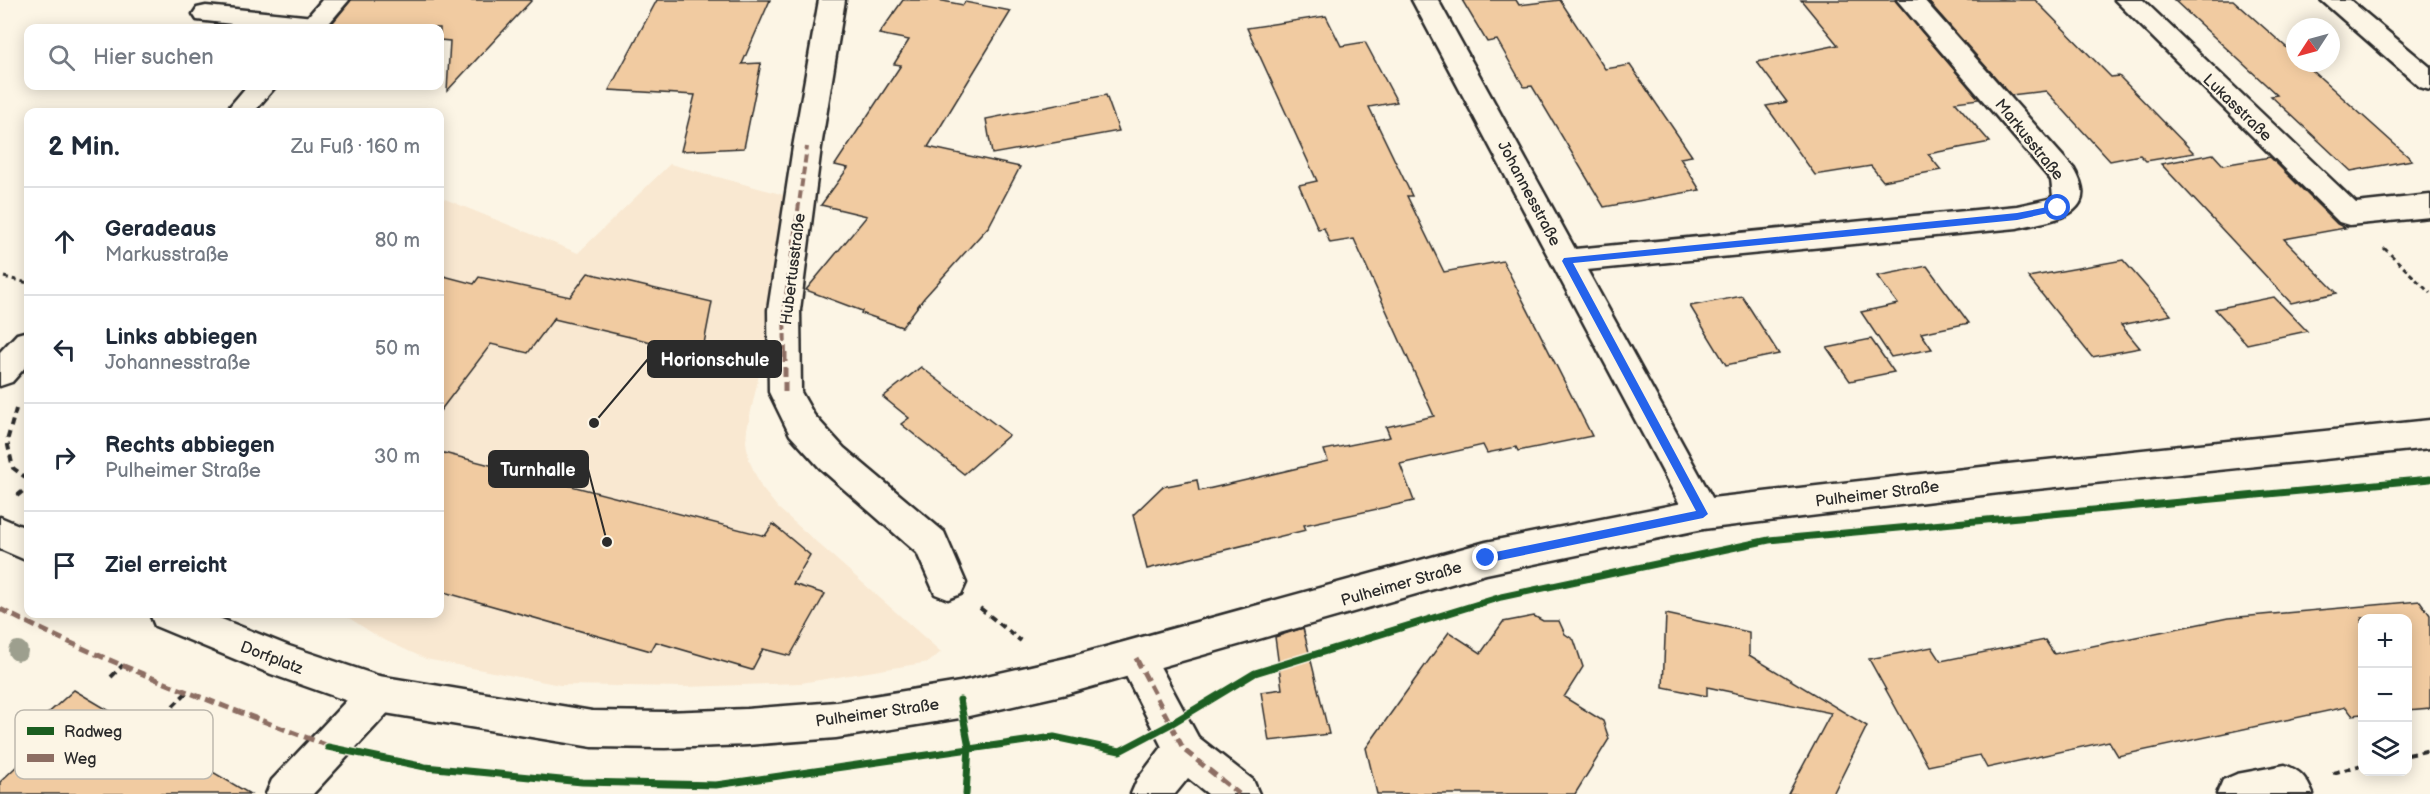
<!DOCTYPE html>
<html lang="de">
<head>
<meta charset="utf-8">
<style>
	body { margin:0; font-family:"Balsamiq Sans",sans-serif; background:#f2f2f3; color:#1f2937 }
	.controls { position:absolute; right:18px; bottom:18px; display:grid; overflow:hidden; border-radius:12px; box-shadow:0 3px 15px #0003 }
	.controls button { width:54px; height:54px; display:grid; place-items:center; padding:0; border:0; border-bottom:2px solid #e0e1e3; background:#fff; color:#1f2937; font:30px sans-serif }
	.compass { position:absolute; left:2286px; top:18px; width:54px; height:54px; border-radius:50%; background:#fff; box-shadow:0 3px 15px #0003; rotate:234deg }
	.stop { position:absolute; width:18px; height:18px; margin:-14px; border:4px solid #2563eb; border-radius:50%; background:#fff }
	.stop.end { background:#2563eb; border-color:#fff; box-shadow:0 2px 6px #0008 }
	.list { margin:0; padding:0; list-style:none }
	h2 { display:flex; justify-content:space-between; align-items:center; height:78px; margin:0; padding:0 24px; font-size:26px }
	h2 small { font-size:20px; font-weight:400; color:#747a83 }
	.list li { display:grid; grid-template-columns:39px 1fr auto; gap:18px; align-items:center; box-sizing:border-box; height:108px; padding:0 24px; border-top:2px solid #e0e1e3 }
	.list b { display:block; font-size:22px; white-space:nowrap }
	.list p { margin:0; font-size:20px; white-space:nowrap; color:#747a83 }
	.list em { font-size:20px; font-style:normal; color:#747a83 }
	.icon { flex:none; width:33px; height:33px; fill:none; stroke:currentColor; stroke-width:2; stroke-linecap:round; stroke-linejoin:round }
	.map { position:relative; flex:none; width:2430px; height:794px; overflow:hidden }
	.search { position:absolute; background:#fff; box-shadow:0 3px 15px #0003; left:24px; top:24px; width:420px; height:66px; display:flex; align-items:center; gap:15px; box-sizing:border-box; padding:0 21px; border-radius:12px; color:#747a83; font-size:22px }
	.panel { position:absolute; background:#fff; box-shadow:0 3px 15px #0003; left:24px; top:108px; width:420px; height:510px; border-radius:12px }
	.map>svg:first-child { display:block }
	.built { fill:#f9e8d1 }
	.building { fill:#f1cba1; stroke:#2b2b2b; stroke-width:1.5 }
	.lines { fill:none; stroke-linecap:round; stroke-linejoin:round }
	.minor-casing { stroke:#2b2b2b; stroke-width:5 }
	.major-casing { stroke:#2b2b2b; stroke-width:5 }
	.path-far1 { stroke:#2b2b2b; stroke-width:3; stroke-dasharray:5 4; stroke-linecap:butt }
	.path { stroke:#2b2b2b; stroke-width:4; stroke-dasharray:7 5; stroke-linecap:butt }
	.minor { fill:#fcf5e5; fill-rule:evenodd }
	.major { fill:#fcf5e5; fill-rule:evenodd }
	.quiet-far1 { stroke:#8d6e63; stroke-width:4; stroke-dasharray:8 4; stroke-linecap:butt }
	.quiet { stroke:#8d6e63; stroke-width:5; stroke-dasharray:10 5; stroke-linecap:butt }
	.cycleway-casing { stroke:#fcf5e5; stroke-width:10 }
	.cycleway { stroke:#1b5e20; stroke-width:7 }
	.tree { fill:#9d9f8e }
	.route { fill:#2563eb }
	.labels { text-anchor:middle; stroke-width:4.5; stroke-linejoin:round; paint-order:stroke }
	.street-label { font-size:16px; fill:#2b2b2b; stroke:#fcf5e5 }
	.key { fill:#fcf5e5; stroke:#bdb8ad; stroke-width:1.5 }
	.key-label { font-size:16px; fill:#2b2b2b }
	.leader { fill:none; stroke:#2b2b2b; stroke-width:2 }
	.callout-dot { fill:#2b2b2b; stroke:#fcf5e5; stroke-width:2 }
	.callout { fill:#2b2b2b; stroke:#2b2b2b; stroke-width:2 }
	.callout-label { font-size:18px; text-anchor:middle; font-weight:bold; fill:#fff }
</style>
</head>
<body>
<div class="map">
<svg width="2430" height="794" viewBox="0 0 2430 794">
	<rect width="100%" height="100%" fill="#fcf5e5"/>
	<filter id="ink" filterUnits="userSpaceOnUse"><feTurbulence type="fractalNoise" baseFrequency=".0167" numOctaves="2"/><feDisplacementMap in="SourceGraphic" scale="12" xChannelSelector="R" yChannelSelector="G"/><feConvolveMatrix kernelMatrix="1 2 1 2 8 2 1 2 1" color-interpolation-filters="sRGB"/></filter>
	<g filter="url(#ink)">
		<polygon class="built" points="670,164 784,195 767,339 747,429 746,442 749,460 761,487 778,508 941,652 929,662 801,683 685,687 560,685 426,659 380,638 343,614 440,614 440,197 578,253"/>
		<g class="building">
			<polygon points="351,0 532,0 447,91 450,41 440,40 440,28 329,27"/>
			<polygon points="657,0 770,0 742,64 761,63 744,148 681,151 695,95 609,90"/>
			<polygon points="903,0 938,0 963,5 965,2 1011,11 928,147 1020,167 989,226 924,298 902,327 861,313 862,311 806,290 867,216 821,205 848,168 835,165 901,65 894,64 909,40 879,34"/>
			<polygon points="1462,0 1516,0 1519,5 1560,0 1605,69 1630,65 1692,156 1680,158 1700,190 1604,207 1532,86 1524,87 1497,40 1487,42"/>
			<polygon points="1801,0 1895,0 1979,99 1955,102 1990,142 1928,154 1941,170 1883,181 1871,166 1815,175 1766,106 1787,102 1757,62 1838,45"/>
			<polygon points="1927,0 2035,0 2111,77 2119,76 2194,153 2146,161 2140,155 2110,161 2046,91 2011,95"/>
			<polygon points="2174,0 2233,0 2295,55 2295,63 2304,63 2412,160 2351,171 2271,96 2277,95"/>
			<polygon points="1326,16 1341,46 1365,42 1397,102 1369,107 1412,196 1407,196 1444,272 1503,261 1592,436 1518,451 1516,447 1487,453 1483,445 1400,464 1414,501 1304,525 1306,530 1147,569 1133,515 1162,487 1197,480 1199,491 1328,461 1324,450 1390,437 1386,427 1434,416 1354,239 1330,243 1324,228 1318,229 1299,185 1317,181 1247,28"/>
			<polygon points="1106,95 1119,131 992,154 986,119"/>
			<polygon points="2213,154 2223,165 2270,157 2337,224 2345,228 2284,239 2337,293 2291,303 2161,164"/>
			<polygon points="2123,260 2171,315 2121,325 2140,348 2092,357 2028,277"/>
			<polygon points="1927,266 1969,323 1921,333 1932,349 1891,357 1861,312 1898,304 1877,276"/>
			<polygon points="588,273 712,302 702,354 554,319 555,317 528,353 491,344 440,411 440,275 474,284 479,277 570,297"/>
			<polygon points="1742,296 1779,354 1726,365 1690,306"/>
			<polygon points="2274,297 2307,331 2247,344 2215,309"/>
			<polygon points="1871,339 1894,372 1850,381 1827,348"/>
			<polygon points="921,367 1009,435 964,474 901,424 909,418 883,397"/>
			<polygon points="440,452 765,536 773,524 810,555 793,584 825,594 790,656 763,649 752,670 656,642 651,651 440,591"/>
			<polygon points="2420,601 2430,615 2430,708 2408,710 2408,618 2362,618 2362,714 2352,715 2346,707 2118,756 2109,741 1987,768 1980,755 1928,766 1869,659 1932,647 1941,661 2045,640 2054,654 2228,618"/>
			<polygon points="1666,614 1749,632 1749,655 1867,726 1833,794 1788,794 1831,713 1707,687 1707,696 1663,687"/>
			<polygon points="1534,616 1543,621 1559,621 1565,634 1574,640 1583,667 1564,697 1603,721 1609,739 1575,794 1377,794 1366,748 1449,632 1481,653 1503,622"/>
			<polygon points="1303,628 1329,734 1269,741 1261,692 1282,689 1275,637"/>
			<polygon points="74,690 250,794 0,794 0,782 38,746 43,718"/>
		</g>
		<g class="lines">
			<g class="minor-casing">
				<g id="minor">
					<polygon points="819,0 845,0 821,147 800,310 801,392 814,415 844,448 944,532 966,583 961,594 948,599 935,594 917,553 820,468 790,435 769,392 768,310 793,147"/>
					<path d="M1412 0H1438L1575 249 2017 206 2049 199 2053 196 2051 180 1897 0H1924L2074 169C2103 217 2050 220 2017 228L1587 270 1721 514 1715 525 1703 529 1691 525Z"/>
					<polygon points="2115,0 2143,0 2356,203 2430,195 2430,217 2349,225 2339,222"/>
					<polygon points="2321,0 2350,0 2430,67 2430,90 2420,87"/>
					<polygon points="206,6 314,17 323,19 327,25 325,28 267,28 197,20 193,14 197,8"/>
					<polygon points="1136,641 1149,646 1198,737 1253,780 1259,794 1208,794 1188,778 1175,794 1131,794 1137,780 1162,747 1117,658 1123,646"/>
					<polygon points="379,676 393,681 398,694 393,707 313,794 266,794 272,780 365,681"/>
					<path d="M2285 765C2301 771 2306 778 2313 794H2217L2223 780 2237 774Z"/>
				</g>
			</g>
			<g class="major-casing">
				<g id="major">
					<polygon points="322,0 349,0 325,28 298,28"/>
					<polygon points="247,86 276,86 254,112 225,112"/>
					<polygon points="28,331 28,364 12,382 0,386 0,352 17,334"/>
					<polygon points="2430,420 2430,448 1999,493 1703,529 1486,574 1066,694 960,718 836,738 747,745 665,748 592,747 379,712 271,674 155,626 150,614 209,614 289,646 379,676 592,711 665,712 747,709 836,702 960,682 1066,658 1486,542 1703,499 1999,465"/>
					<polygon points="0,517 28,529 28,561 0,549"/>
				</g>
			</g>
			<g class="path-far1">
				<polyline points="2384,248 2430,293"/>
				<polyline points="4,277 28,283"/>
			</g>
			<g class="path">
				<polyline points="16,409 7,441 13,468 28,479"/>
				<polyline points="17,496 28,487"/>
				<polyline points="980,608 1021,641"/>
				<polyline points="111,677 123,665"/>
				<polyline points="173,706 187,692"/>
				<polyline points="2408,755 2430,750"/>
				<polyline points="2333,773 2362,765"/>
			</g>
			<use href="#minor" class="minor"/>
			<use href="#major" class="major"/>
			<polyline class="quiet-far1" points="785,354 784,310 807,147"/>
			<g class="quiet">
				<polyline points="785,352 785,392"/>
				<path d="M0 609C108 664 221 705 334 748"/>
				<polyline points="1136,658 1184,750 1239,794"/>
			</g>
			<g class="cycleway-casing">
				<g id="cycleway">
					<polyline points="960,700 969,747 966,794"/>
					<polyline points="328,747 425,767 582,782 716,785 1054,737 1120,751 1169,725 1255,673 1501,597 1769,540 2430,479"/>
				</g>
			</g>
			<use href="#cycleway" class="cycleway"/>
		</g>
		<circle class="tree" cx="18" cy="651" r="10"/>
	</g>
	<polygon class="route" points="2058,205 2061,206 2061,210 2017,220 1573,263 1708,514 1703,518 1486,563 1482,562 1481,558 1486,554 1696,511 1562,261 1564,258 2017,213"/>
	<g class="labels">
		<g class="street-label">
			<text transform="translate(2238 107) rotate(44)" y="6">Lukasstraße</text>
			<text transform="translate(2030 139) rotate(51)" y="6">Markusstraße</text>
			<text transform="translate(1530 193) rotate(62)" y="6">Johannesstraße</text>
			<text transform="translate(792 269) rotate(-83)" y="6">Hubertusstraße</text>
			<text transform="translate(1877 493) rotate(-7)" y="6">Pulheimer Straße</text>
			<text transform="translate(1401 583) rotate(-16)" y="6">Pulheimer Straße</text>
			<text transform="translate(272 657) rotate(21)" y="6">Dorfplatz</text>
			<text transform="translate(877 712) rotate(-8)" y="6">Pulheimer Straße</text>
		</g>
	</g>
	<rect x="15" y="710" width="198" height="69" rx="9" class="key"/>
	<rect x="27" y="727" width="27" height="8" fill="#1b5e20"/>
	<rect x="27" y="754" width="27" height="8" fill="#8d6e63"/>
	<g class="key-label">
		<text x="64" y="737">Radweg</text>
		<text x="64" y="764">Weg</text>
	</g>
	<path class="leader" d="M594 423L648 359M607 542L588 469"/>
	<g class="callout-dot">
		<circle cx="594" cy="423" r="6"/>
		<circle cx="607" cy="542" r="6"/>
	</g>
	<g class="callout">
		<rect x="648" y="341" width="133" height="36" rx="6"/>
		<rect x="489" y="451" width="99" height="36" rx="6"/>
	</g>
	<g class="callout-label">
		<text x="715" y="366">Horionschule</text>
		<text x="538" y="476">Turnhalle</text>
	</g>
</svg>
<div class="controls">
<button>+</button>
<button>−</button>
<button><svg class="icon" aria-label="layers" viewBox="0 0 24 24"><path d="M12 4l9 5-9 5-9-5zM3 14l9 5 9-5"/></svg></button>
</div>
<svg class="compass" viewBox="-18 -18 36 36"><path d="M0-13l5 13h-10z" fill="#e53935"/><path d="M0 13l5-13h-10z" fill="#747a83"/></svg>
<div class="stop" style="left:2058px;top:208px"></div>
<div class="stop end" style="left:1486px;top:558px"></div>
<div class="search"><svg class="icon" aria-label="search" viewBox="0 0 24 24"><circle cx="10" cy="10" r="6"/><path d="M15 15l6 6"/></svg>Hier suchen</div>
<section class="panel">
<h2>2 Min.<small>Zu Fuß · 160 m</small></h2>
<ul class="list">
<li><svg class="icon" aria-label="ahead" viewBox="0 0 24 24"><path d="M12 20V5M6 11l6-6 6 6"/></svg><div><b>Geradeaus</b><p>Markusstraße</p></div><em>80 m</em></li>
<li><svg class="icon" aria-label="left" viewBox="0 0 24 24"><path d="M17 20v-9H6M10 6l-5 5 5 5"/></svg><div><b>Links abbiegen</b><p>Johannesstraße</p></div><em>50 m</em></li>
<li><svg class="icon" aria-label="right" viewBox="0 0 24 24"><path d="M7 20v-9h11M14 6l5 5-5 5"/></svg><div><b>Rechts abbiegen</b><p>Pulheimer Straße</p></div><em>30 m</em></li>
<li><svg class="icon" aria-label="arrive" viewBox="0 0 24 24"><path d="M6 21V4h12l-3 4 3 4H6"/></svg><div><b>Ziel erreicht</b></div></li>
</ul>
</section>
</div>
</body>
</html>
